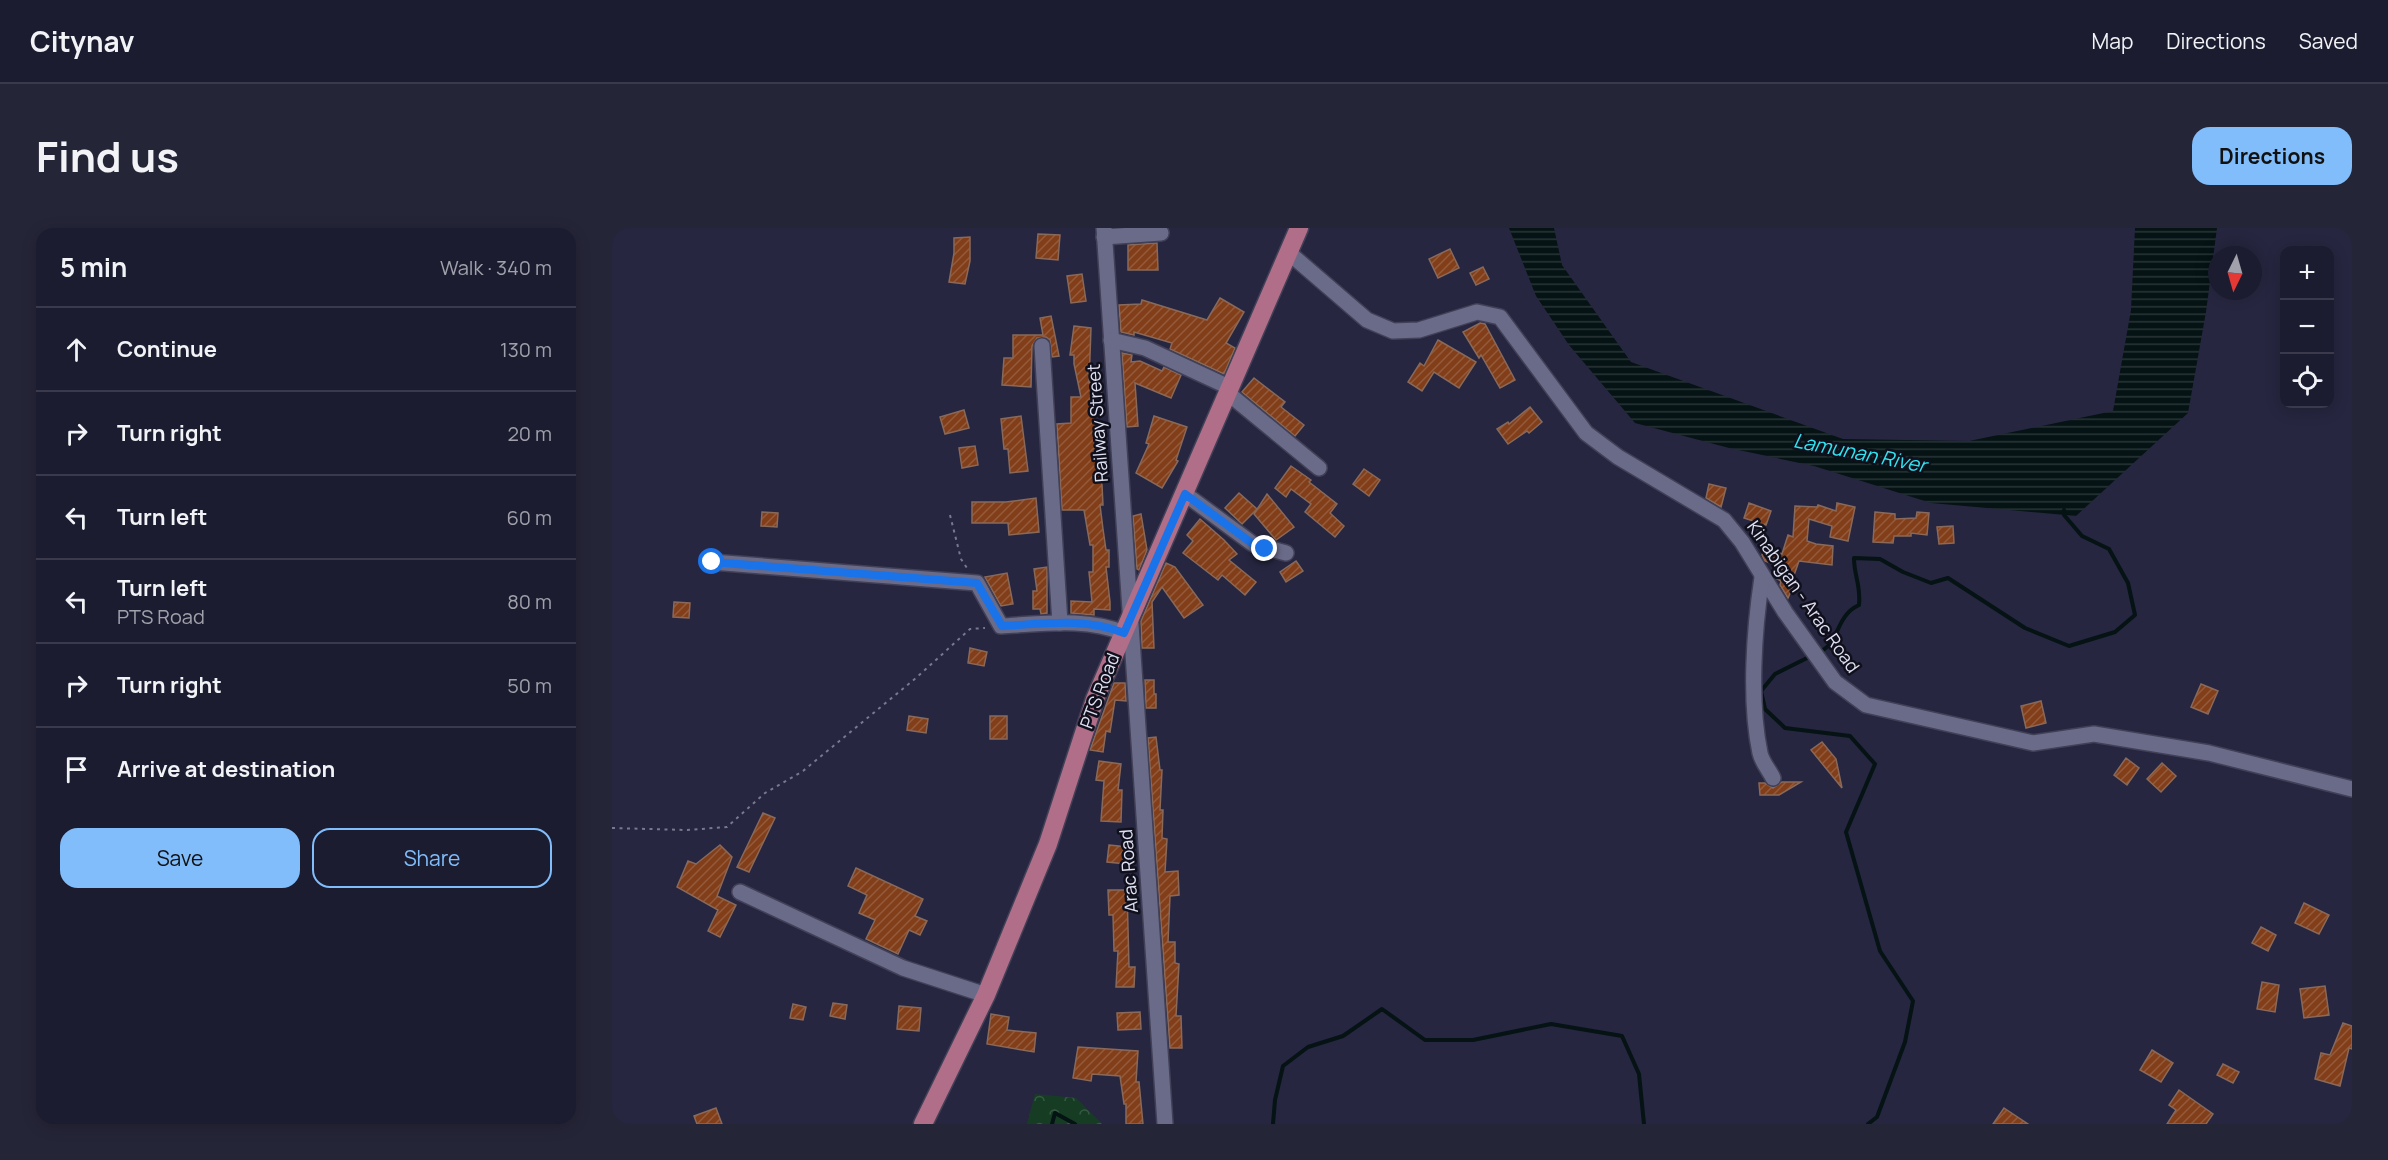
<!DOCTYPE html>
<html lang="en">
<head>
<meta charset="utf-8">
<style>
	body { margin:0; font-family:Manrope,sans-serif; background:#252538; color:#f1f3f6 }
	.controls { position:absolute; right:18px; top:18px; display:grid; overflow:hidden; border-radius:12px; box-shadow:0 3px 15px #0003 }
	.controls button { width:54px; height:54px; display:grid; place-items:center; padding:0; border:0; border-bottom:2px solid #3a3a4c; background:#1c1c30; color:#f1f3f6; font:30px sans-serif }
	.compass { position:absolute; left:1596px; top:18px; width:54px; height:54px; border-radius:50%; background:#1c1c30; box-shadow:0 3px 15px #0003; rotate:185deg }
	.stop { position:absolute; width:18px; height:18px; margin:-14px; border:4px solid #1a73e8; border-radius:50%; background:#fff }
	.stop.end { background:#1a73e8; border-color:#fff; box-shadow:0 2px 6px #0008 }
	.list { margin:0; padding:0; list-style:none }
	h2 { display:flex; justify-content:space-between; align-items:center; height:78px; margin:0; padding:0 24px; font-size:26px }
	h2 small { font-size:20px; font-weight:400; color:#a0a1ab }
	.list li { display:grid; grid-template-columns:39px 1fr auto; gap:18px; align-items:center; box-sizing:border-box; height:84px; padding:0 24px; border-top:2px solid #3a3a4c }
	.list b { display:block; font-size:22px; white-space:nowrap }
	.list p { margin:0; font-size:20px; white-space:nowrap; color:#a0a1ab }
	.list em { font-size:20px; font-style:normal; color:#a0a1ab }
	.actions { display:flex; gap:12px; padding:18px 24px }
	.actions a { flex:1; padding:14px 0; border:2px solid #80bdfa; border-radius:18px; text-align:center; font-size:21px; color:#80bdfa }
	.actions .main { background:#80bdfa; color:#111 }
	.icon { flex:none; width:33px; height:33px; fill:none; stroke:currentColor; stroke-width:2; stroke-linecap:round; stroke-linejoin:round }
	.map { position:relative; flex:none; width:1740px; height:896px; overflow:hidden; border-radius:18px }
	header { display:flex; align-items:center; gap:36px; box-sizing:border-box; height:84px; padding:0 30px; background:#1c1c30; border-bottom:2px solid #3a3a4c }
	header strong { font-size:28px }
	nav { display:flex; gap:33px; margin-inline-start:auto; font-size:21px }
	.intro { display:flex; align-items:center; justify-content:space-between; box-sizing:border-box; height:144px; padding:0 36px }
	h1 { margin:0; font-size:42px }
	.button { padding:15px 27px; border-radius:18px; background:#80bdfa; color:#111; font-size:21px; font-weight:700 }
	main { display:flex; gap:36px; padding:0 36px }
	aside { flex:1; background:#1c1c30; border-radius:18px; box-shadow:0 3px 15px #0003 }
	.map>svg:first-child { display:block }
	.forest { fill:url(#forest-crowns) }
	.water { fill:url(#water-rules) }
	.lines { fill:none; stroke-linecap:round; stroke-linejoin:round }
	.stream { stroke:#051314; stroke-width:4 }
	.building { fill:url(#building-hatch); stroke:#89695a; stroke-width:1.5 }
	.minor-casing { stroke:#414057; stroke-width:18 }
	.major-casing { stroke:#414057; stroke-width:21 }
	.path { stroke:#78798f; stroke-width:2; stroke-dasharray:3 4.5; stroke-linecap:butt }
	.minor { stroke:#696b89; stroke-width:15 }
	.major { stroke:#b06e88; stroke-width:18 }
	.route { stroke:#1a73e8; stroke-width:8 }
	.labels { text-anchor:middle; stroke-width:5; stroke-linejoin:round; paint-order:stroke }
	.street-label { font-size:18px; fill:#dfe0f2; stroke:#10101c }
	.water-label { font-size:20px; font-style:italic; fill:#2de4f0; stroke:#10101c }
</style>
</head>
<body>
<header>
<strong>Citynav</strong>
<nav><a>Map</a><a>Directions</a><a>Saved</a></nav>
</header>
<div class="intro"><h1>Find us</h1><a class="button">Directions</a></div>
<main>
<aside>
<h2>5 min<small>Walk · 340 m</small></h2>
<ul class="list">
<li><svg class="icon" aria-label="ahead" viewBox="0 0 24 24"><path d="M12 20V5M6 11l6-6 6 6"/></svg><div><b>Continue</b></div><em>130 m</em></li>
<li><svg class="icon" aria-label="right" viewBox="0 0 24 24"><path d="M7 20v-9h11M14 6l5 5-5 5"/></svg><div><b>Turn right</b></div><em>20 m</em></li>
<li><svg class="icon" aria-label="left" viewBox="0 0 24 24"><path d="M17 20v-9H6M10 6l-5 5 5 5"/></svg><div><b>Turn left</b></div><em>60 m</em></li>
<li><svg class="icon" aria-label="left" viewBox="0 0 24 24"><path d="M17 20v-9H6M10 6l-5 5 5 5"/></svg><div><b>Turn left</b><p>PTS Road</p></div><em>80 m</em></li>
<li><svg class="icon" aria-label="right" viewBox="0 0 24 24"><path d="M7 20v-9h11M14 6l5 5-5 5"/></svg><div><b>Turn right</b></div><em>50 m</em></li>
<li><svg class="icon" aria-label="arrive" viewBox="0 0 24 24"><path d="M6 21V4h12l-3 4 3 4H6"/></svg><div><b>Arrive at destination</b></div></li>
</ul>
<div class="actions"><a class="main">Save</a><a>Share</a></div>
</aside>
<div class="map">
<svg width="1740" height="896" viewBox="0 0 1740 896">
	<defs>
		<pattern id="forest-crowns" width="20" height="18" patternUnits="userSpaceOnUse" patternTransform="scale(1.5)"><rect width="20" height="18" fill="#163d23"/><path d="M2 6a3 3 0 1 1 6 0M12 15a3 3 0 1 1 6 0" fill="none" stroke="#375943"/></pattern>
		<pattern id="water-rules" width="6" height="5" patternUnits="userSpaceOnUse" patternTransform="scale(1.5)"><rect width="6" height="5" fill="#051314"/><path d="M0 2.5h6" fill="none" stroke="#293537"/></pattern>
		<pattern id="building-hatch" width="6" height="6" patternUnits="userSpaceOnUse" patternTransform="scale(1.5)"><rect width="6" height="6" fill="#823e19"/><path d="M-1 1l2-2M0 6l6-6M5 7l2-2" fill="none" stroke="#935a3b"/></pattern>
	</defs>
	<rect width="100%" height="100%" fill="#262640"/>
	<polygon class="forest" points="423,866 464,870 490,896 415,896"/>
	<polygon class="water" points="897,0 942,0 950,37 1019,134 1231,211 1357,213 1501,183 1519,82 1523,0 1605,0 1594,84 1576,185 1464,288 1319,275 1202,238 1117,220 1023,195 957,117 924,68"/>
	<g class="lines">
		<g class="stream">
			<path d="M1206 425C1225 416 1223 400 1235 386 1238 382 1243 379 1247 377 1249 357 1242 348 1242 330L1268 331 1291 344 1319 355 1336 350 1413 400 1457 418 1503 404 1523 387 1516 355 1497 321 1470 308 1452 287V282"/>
			<polyline points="1199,428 1163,446 1149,463 1153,481 1173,500 1238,508 1263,536 1234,604 1268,723 1301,773 1293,814 1265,889 1256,896"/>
			<polyline points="440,896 443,885 463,896"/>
			<polyline points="661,896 663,872 671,838 696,819 731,808 770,781 813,812 861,812 939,796 1010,808 1027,846 1032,896"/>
		</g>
	</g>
	<g class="building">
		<polygon points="426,6 448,7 446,32 424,30"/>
		<polygon points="358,9 358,33 353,56 337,54 342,25 342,10"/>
		<polygon points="545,15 546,42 516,42 516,17"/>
		<polygon points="838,21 847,40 826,50 817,31"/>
		<polygon points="871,39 877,51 864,57 858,45"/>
		<polygon points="470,46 474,73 459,75 455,48"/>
		<polygon points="608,70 632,84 614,115 623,120 612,146 558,121 560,115 522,104 522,107 509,104 507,77 529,76 530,72 595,92"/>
		<polygon points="439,88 447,128 440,129 438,112 434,109 425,110 420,118 419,159 390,157 392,130 401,130 401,107 431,107 428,90"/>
		<polygon points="868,95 873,96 903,152 888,160 869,127 867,130 851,104"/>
		<polygon points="462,98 479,100 477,155 485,152 489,164 482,166 482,195 486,195 485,214 482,214 490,257 491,277 488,277 491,301 494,322 497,322 497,339 494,339 498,374 498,382 482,381 482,387 459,385 459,373 480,374 477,344 481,344 481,317 478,317 472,282 450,282 445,196 459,195 459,169 469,169 462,136 462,127 458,127"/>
		<polygon points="826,112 864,134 847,160 822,144 810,163 796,154 808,135 812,138"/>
		<polygon points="510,125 520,127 519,134 528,133 550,143 552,139 569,147 559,170 523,155 526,198 515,199"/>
		<polygon points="642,150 673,174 669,179 692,197 683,208 630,164"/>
		<polygon points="918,179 930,194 917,205 915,203 896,216 885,201 896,194 897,196"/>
		<polygon points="352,182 357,200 333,206 328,189"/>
		<polygon points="409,188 416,243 398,245 396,221 392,221 389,191"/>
		<polygon points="542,188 575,199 564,232 566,233 550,260 524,245 537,216 534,215"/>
		<polygon points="363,218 366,237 350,240 347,220"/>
		<polygon points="679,238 699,252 697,254 725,276 718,285 732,298 723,309 693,284 699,276 679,261 674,269 663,260"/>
		<polygon points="752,241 768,252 757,268 741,256"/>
		<polygon points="1097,256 1114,260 1109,279 1094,270"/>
		<polygon points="627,265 645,281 630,296 613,280"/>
		<polygon points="655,266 682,299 664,312 642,286"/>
		<polygon points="424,270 427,304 397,307 396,295 360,295 360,274 394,274"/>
		<polygon points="1137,275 1159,283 1154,297 1132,290"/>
		<polygon points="1225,275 1243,279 1236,313 1218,309 1220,298 1197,291 1195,313 1204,316 1221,318 1220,337 1187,333 1181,350 1184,351 1176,370 1168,357 1169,353 1165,351 1170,340 1153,333 1150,327 1153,320 1170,326 1176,307 1181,309 1183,278 1205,279 1206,277 1224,283"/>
		<polygon points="150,284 166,285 165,299 149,298"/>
		<polygon points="1263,284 1283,286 1283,291 1304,290 1305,284 1317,285 1315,307 1299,305 1299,308 1282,308 1281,315 1261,314"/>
		<polygon points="529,286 535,322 527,342 525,341 521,288"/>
		<polygon points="588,291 612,312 625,326 617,332 644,354 633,367 610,347 606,352 571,325 581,313 575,307"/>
		<polygon points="1341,298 1342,315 1327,316 1325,299"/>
		<polygon points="684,333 691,343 674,354 668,344"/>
		<polygon points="554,335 563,339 591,377 572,390 550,359 540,374 542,420 530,420 529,393"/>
		<polygon points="435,339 435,385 429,386 428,381 421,381 421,363 425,363 422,341"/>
		<polygon points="395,345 401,376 389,378 373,349"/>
		<polygon points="62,374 78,375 77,390 61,389"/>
		<polygon points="358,420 375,424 372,438 356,435"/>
		<polygon points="533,452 542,452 542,466 544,466 544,480 534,480"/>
		<polygon points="502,455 513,455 514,473 503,472 498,504 494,503 491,524 478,522"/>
		<polygon points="1589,456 1606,463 1596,486 1579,479"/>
		<polygon points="1429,473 1434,495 1414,500 1409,478"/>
		<polygon points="297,488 316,491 314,505 295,502"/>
		<rect x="378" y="488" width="17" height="23"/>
		<polygon points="544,509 548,542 550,542 548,582 551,582 550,610 555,611 553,644 566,643 567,667 558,668 556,714 563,714 563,735 567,736 564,788 569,788 570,820 558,820 536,510"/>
		<polygon points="1210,514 1224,531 1230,560 1199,522"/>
		<polygon points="1514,530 1527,540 1515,557 1502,547"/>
		<polygon points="487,533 509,536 506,562 510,562 509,594 489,593 492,553 484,552"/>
		<polygon points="1550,535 1564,548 1549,564 1535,551"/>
		<polygon points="1170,554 1189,554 1167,567 1148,567 1147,555 1153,555 1161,560"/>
		<polygon points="151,585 163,590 137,644 125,639"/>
		<polygon points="108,617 120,629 105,668 124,677 108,709 96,703 106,682 65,659 76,633 84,636"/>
		<polygon points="497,617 516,619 514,636 495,634"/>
		<polygon points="244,640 311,671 303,688 315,693 308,707 297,702 286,726 254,711 263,692 247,685 255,667 236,658"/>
		<polygon points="496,662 515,662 517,739 523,739 522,759 504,759 506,723 502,723 501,687 497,687"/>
		<polygon points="1692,675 1717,687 1707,706 1683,695"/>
		<polygon points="1649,699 1664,707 1656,723 1640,715"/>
		<polygon points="1650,754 1667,757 1663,784 1645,781"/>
		<polygon points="1713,758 1717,787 1692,790 1688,761"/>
		<polygon points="221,775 235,777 233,791 218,788"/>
		<polygon points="181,776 194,779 191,792 178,790"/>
		<polygon points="287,778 309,780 307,803 285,801"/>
		<polygon points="528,784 529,801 506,802 505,785"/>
		<polygon points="379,786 397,789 395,802 424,805 422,824 375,816"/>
		<polygon points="1731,795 1740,798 1740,821 1737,820 1728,858 1703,851 1709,825 1718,827"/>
		<polygon points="466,819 526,823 524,854 527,854 531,896 514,896 514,876 512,876 508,848 480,846 479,853 461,850"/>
		<polygon points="1540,822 1561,835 1549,854 1528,842"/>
		<polygon points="1611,836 1627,844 1621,855 1605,847"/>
		<polygon points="1567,862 1601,886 1594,896 1555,896 1564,882 1557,877"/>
		<polygon points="104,880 110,896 85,896 82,888"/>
		<polygon points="1392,880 1416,896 1381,896"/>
	</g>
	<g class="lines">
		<g class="minor-casing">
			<g id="minor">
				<polyline points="492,0 553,896"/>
				<polyline points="492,9 549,5"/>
				<polyline points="676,24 755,92 781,103 807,102 865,84 888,89 974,205 1006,229 1112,292 1130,314 1173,384 1223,454 1254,477 1421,515 1482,506 1597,525 1740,561"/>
				<polyline points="499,112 533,120 619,160"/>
				<polyline points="430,118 448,395"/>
				<polyline points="617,166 707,240"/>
				<polyline points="573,266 641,316 674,325"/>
				<path d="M100 334 365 355 389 398C431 396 473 389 512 405"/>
				<path d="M1150 349C1142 402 1137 473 1148 525 1150 534 1157 542 1161 550"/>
				<polyline points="128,664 291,740 374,767"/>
			</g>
		</g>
		<g class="major-casing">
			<polyline id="major" points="311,896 374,767 436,616 483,471 687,0"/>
		</g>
		<g class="path">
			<polyline points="338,287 349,331 355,340"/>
			<polyline points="0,600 75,602 115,599 153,565 191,543 304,450 358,401 373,400"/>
		</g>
		<use href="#minor" class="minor"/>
		<use href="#major" class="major"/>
	</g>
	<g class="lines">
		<path class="route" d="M100 334 365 355 390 398C431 396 473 389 512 405L573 266 641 316 653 321"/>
	</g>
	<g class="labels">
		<g class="street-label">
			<text transform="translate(486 195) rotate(-94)" y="6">Railway Street</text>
			<text transform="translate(1191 369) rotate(55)" y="6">Kinabigan - Arac Road</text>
			<text transform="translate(488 463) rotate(-69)" y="6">PTS Road</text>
			<text transform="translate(517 643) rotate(-94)" y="6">Arac Road</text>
		</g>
		<g class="water-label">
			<text transform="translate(1248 225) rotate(11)" y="7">Lamunan River</text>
		</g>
	</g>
</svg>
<div class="controls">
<button>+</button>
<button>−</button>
<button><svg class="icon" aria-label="locate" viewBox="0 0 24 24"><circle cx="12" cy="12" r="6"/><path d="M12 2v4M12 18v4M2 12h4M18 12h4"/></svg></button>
</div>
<svg class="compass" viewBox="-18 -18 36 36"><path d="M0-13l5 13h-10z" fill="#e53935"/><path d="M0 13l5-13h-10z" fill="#a0a1ab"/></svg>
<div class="stop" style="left:100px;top:334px"></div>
<div class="stop end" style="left:653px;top:321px"></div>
</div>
</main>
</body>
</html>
